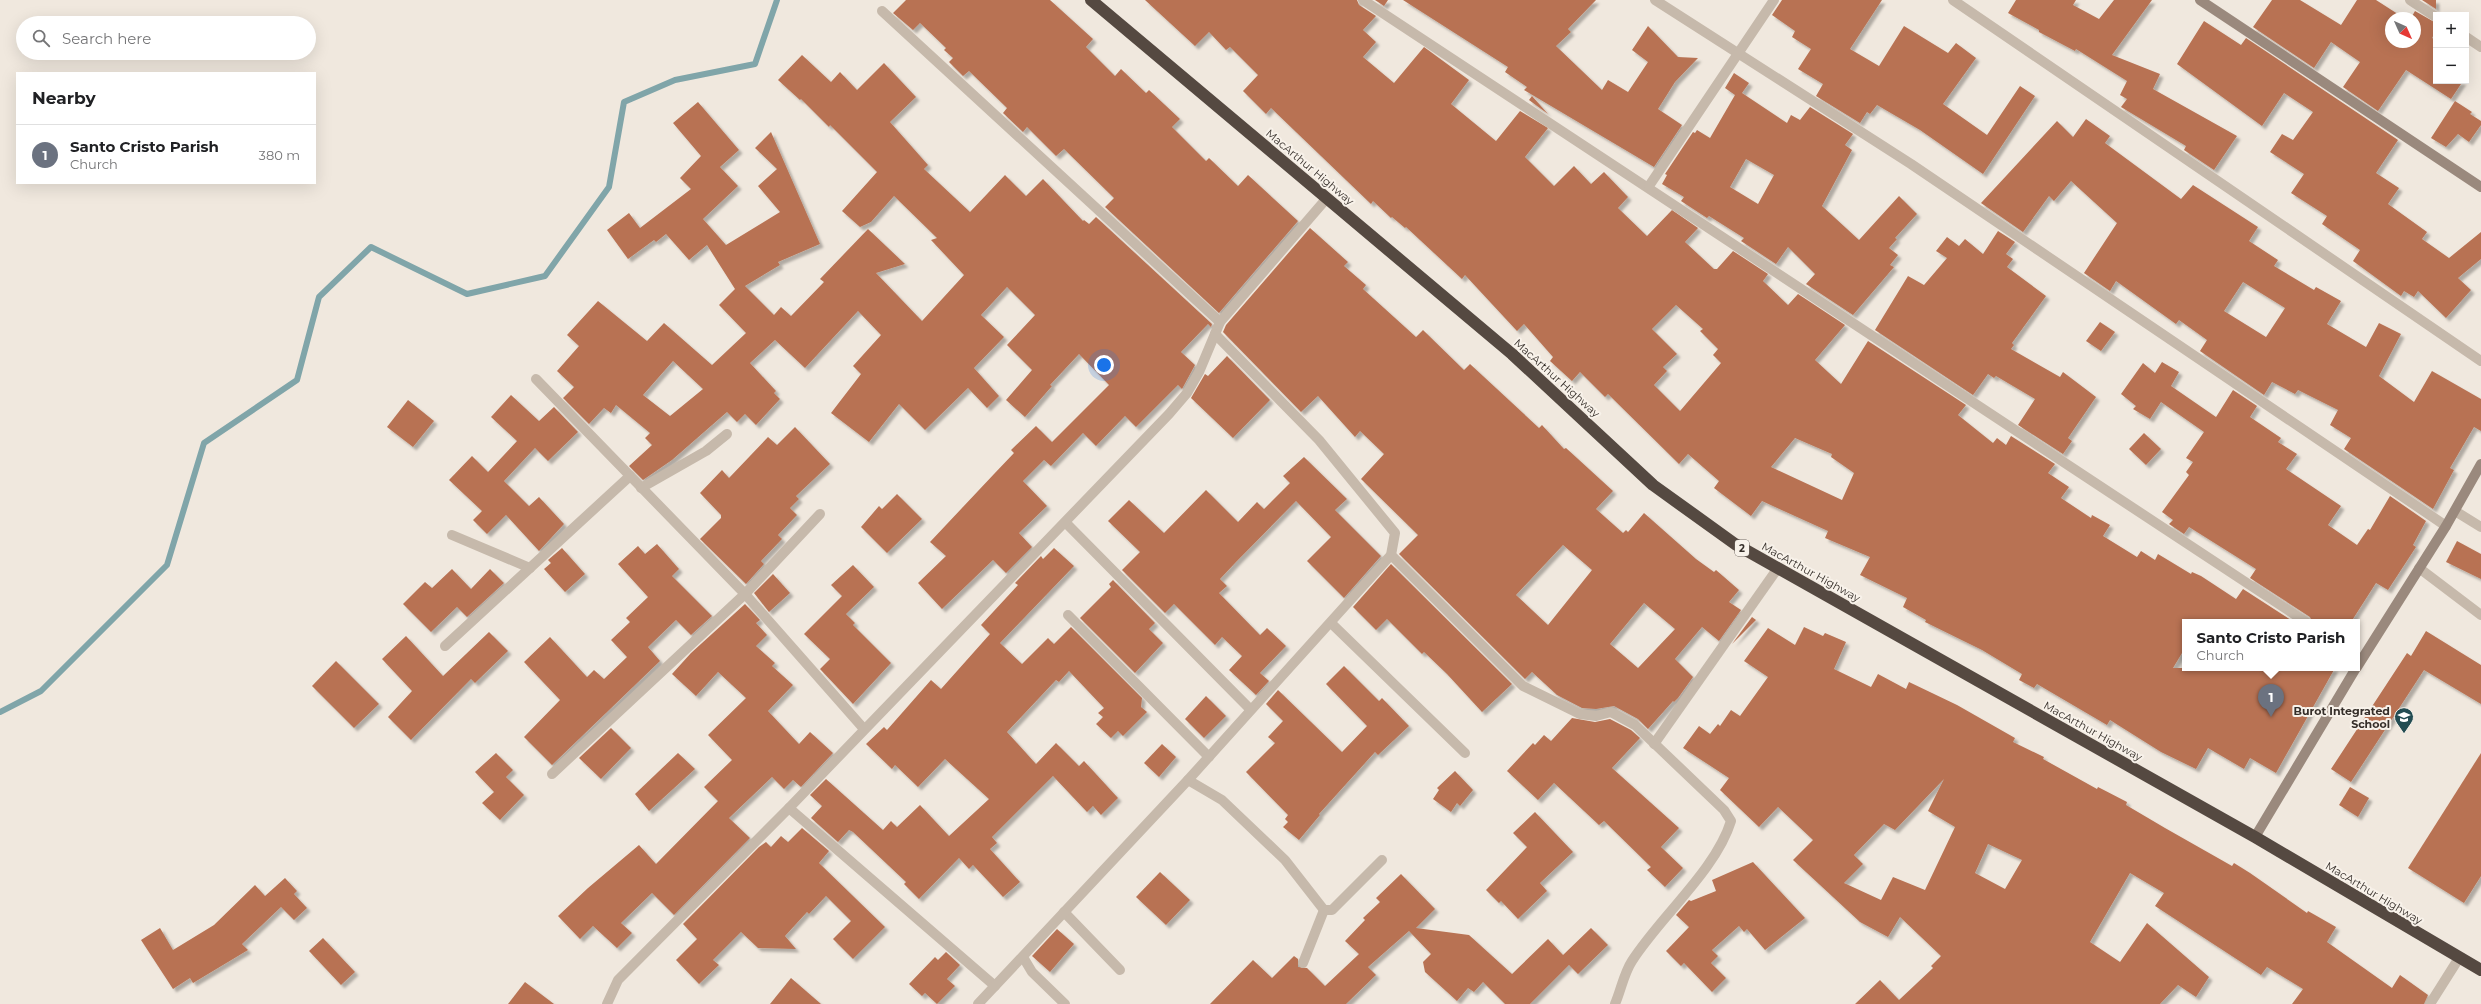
<!DOCTYPE html>
<html lang="en">
<head>
<meta charset="utf-8">
<style>
	body { margin:0; font-family:Montserrat,sans-serif; background:#f6f6f6; color:#202124 }
	.controls { position:absolute; right:12px; top:12px; display:grid; overflow:hidden; border-radius:0px; box-shadow:0 4px 16px #0002 }
	.controls button { width:36px; height:36px; display:grid; place-items:center; padding:0; border:0; border-bottom:1px solid #e0e0e0; background:#fff; color:#202124; font:20px sans-serif }
	.compass { position:absolute; left:2385px; top:12px; width:36px; height:36px; border-radius:50%; background:#fff; box-shadow:0 4px 16px #0002; rotate:135deg }
	.you { position:absolute; left:1104px; top:365px; width:14px; height:14px; margin:-10px; border:3px solid #fff; border-radius:50%; background:#1a73e8; box-shadow:0 0 0 6px #1a73e833 }
	.badge { display:grid; place-items:center; width:26px; height:26px; border-radius:50%; background:#234c52; color:#fff; font-size:13px; font-weight:700 }
	.pin { position:absolute; translate:-50% -33px; filter:drop-shadow(0 1px 2px #0008) }
	.pin::after { content:''; position:absolute; top:21px; width:14px; height:12px; background:inherit; clip-path:polygon(0 0,100% 0,50% 100%) }
	.popup { position:absolute; left:2182px; top:619px; width:178px; height:52px; box-sizing:border-box; display:grid; place-content:center; border-radius:0px; background:#fff; filter:drop-shadow(0 1px 3px #0005); font-size:13px; white-space:nowrap; color:#757577 }
	.popup b { font-size:15px; color:#202124 }
	.popup::after { content:''; position:absolute; left:50%; top:100%; margin-left:-8px; border:8px solid transparent; border-top-color:#fff }
	.list { margin:0; padding:0; list-style:none }
	h2 { display:flex; justify-content:space-between; align-items:center; height:52px; margin:0; padding:0 16px; font-size:17px }
	h2 small { font-size:13px; font-weight:400; color:#757577 }
	.list li { display:grid; grid-template-columns:26px 1fr auto; gap:12px; align-items:center; box-sizing:border-box; height:60px; padding:0 16px; border-top:1px solid #e0e0e0 }
	.list b { display:block; font-size:15px; white-space:nowrap }
	.list p { margin:0; font-size:13px; white-space:nowrap; color:#757577 }
	.list em { font-size:13px; font-style:normal; color:#757577 }
	.icon { flex:none; width:22px; height:22px; fill:none; stroke:currentColor; stroke-width:2; stroke-linecap:round; stroke-linejoin:round }
	.map { position:relative; flex:none; width:2481px; height:1004px; overflow:hidden }
	.search { position:absolute; background:#fff; box-shadow:0 4px 16px #0002; left:16px; top:16px; width:300px; height:44px; display:flex; align-items:center; gap:10px; box-sizing:border-box; padding:0 14px; border-radius:22px; color:#757577; font-size:15px }
	.panel { position:absolute; background:#fff; box-shadow:0 4px 16px #0002; left:16px; top:72px; width:300px; height:112px; border-radius:0px }
	.map>svg:first-child { display:block }
	.lines { fill:none; stroke-linecap:round; stroke-linejoin:round }
	.stream { stroke:#80a5a9; stroke-width:6 }
	.building { fill:#b87253; fill-rule:evenodd; filter:url(#shadow) }
	.lane { stroke:#c6b9ab; stroke-width:10 }
	.street { stroke:#c6b9ab; stroke-width:10 }
	.secondary { stroke:#9a897d; stroke-width:10 }
	.highway { stroke:#554941; stroke-width:12 }
	.labels { text-anchor:middle; stroke-width:4; stroke-linejoin:round; paint-order:stroke }
	.shield { fill:#f8f2ea; stroke:#706963; stroke-width:1 }
	.shield-label { font-size:10px; font-weight:bold; fill:#352e29 }
	.street-label { font-size:11px; fill:#352e29; stroke:#f8f2ea }
	.poi-label { font-size:11px; font-weight:bold; fill:#352e29; stroke:#f8f2ea; text-anchor:end }
</style>
</head>
<body>
<div class="map">
<svg width="2481" height="1004" viewBox="0 0 2481 1004">
	<defs>
		<filter id="shadow"><feDropShadow dx="3.5" dy="3.5" stdDeviation="1" flood-color="#0004"/></filter>
	</defs>
	<rect width="100%" height="100%" fill="#f0e8de"/>
	<g class="lines">
		<polyline class="stream" points="0,712 41,691 167,565 204,443 297,380 319,297 371,247 467,294 545,276 609,187 624,102 675,80 755,64 777,0"/>
	</g>
	<g class="building">
		<polygon points="906,0 1050,0 1093,39 1086,47 1115,76 1121,69 1146,93 1149,90 1180,119 1172,127 1206,161 1209,158 1238,186 1248,175 1298,221 1219,313 1105,207 1114,198 1064,149 1056,156 1027,127 1023,132 1003,113 1007,108 969,71 963,76 949,62 953,58 944,50 946,48 920,23 913,30 893,13"/>
		<path d="M1145 0H1357L1359 5 1376 16 1363 30 1376 42 1363 57 1394 83 1424 47 1469 80 1451 104 1496 141 1520 111 1548 128 1525 157 1554 186 1574 166 1591 184 1604 172 1628 197 1618 208 1647 236 1672 210 1698 228 1685 242 1714 269H1717L1733 251 1768 274 1763 281 1788 305 1798 294 1845 325 1815 360 1841 384 1868 341 1966 405 1958 415 1993 443 1997 438 2006 445 2011 436 2055 464 2048 473 2069 487 2061 498 2091 518 2092 515 2110 525 2103 536 2137 557 2141 551 2155 560 2158 554 2191 574 2192 572 2201 576 2236 599 2243 589 2294 622H2185V648L2173 668H2335L2276 773 2250 758 2244 769 2208 748 2196 769 2161 752 2110 720 2107 725 2037 684 2034 688 2019 680 2022 674 1982 650 1925 622 1926 620 1903 607 1907 598 1860 575 1870 557 1825 538 1828 531 1762 501 1751 516 1714 488 1719 481 1688 454 1679 464 1608 394 1605 397 1580 372 1572 381 1550 361 1553 357 1524 324 1517 331 1465 275 1462 279 1406 227 1405 228 1392 217 1391 218 1373 201 1371 204 1271 108 1266 114 1243 91 1258 75 1230 47 1226 50 1209 32 1195 46ZM1676 305 1703 329 1700 331 1718 349 1713 355 1721 363 1680 411 1654 385 1667 371 1663 367 1677 354 1652 329ZM1795 438 1832 454 1831 457 1854 473 1842 500 1771 467Z"/>
		<polygon points="1375,0 1388,0 1384,6"/>
		<polygon points="1403,0 1596,0 1568,29 1571,32 1556,46 1602,90 1608,80 1628,92 1648,62 1632,50 1648,26 1678,57 1698,58 1675,82 1658,109 1682,125 1654,167 1524,90 1527,87 1505,72 1508,67"/>
		<polygon points="1782,0 1882,0 1850,49 1879,66 1904,26 1948,53 1956,43 1976,58 1943,104 1987,135 2020,86 2035,96 1983,174 1920,130 1877,105 1870,114 1867,112 1860,123 1816,96 1823,84 1798,69 1811,49 1792,37 1795,31 1772,15"/>
		<polygon points="2016,0 2076,0 2073,5 2099,19 2114,0 2152,0 2112,55 2160,74 2153,89 2237,136 2214,170 2184,150 2186,146 2121,107 2127,99 2120,95 2127,81 2076,49 2075,51 2039,32 2039,30 2008,13"/>
		<polygon points="2272,0 2300,0 2341,25 2357,0 2376,0 2404,18 2391,18 2391,42 2415,42 2415,18 2411,18 2415,11 2436,23 2436,31 2432,38 2436,40 2436,81 2463,81 2451,99 2406,70 2378,111 2343,87 2360,62 2331,42 2314,68 2253,27"/>
		<polygon points="2422,0 2436,0 2436,9"/>
		<polygon points="2204,21 2241,45 2246,38 2398,140 2376,173 2399,188 2388,204 2427,232 2422,239 2449,258 2481,232 2481,259 2458,278 2471,290 2446,318 2418,291 2414,297 2404,291 2401,296 2353,261 2360,250 2322,224 2327,216 2291,193 2304,174 2270,152 2282,134 2293,140 2313,112 2284,93 2262,126 2177,64"/>
		<path d="M802 55 831 82 840 72 857 90 884 63 916 97 890 122 928 165 924 169 970 212 1005 175 1026 196 1043 179 1083 221 1084 220 1089 224 1096 217 1212 324 1211 327 1208 324 1181 352 1195 365 1182 389 1178 385 1136 427 1125 416 1096 446 1083 433 1051 466 1044 460 1023 481 1047 506 1019 533 1032 547 1006 573 993 560 942 609 918 583 946 556 930 542 994 474 1014 453 1011 450 1036 426 1052 442 1109 385 1079 354 1050 385 1052 386 1025 417 1006 400 1032 370 1007 345 1035 315 1007 287 981 315 1004 337 974 368 999 396 987 408 968 388 925 430 899 404 869 442 831 413 861 374 853 366 881 335 858 311 805 368 775 340 750 363 776 391 774 393 780 399 756 425 745 414 737 422 727 412 672 460 643 480 629 466 652 445 645 438 650 433 616 405 611 413 604 408 589 424 563 398 574 387 557 371 579 346 567 335 598 301 647 341 664 323 712 365 746 333 719 305 735 289 707 245 689 260 666 234 656 242 654 240 628 259 607 230 629 213 640 228 691 189 680 178 701 156 673 123 698 102 739 150 720 167 738 186 703 219 726 245 780 212 758 186 777 169 755 148 771 132 820 244 778 262 780 265 745 286 774 315 781 307 791 316 824 282 820 279 868 229 905 264 876 273 922 321 964 275 931 240 937 238 894 196 871 222 860 227 842 211 877 172 830 125 829 127 801 99 800 100 778 80ZM673 361 703 389 670 416 643 395Z"/>
		<path d="M1734 73 1749 83 1742 93 1787 123 1791 115 1800 120 1810 107 1853 134 1845 145 1852 150 1822 206 1859 240 1899 196 1917 214 1895 238 1897 239 1889 248 1898 255 1890 265 1894 267 1853 315 1806 284 1815 274 1788 247 1776 264 1741 241 1744 238 1709 216 1707 218 1681 201 1684 197 1662 184 1667 175 1665 174 1693 132 1695 133 1697 130 1710 138 1735 95 1725 88ZM1746 159 1774 175 1758 204 1730 187Z"/>
		<polygon points="1532,96 1548,114 1529,100"/>
		<polygon points="2455,101 2472,112 2470,114 2481,121 2481,125 2469,142 2458,134 2446,147 2431,138"/>
		<path d="M2086 119 2110 136 2105 143 2181 199 2193 185 2258 227 2249 241 2278 260 2274 266 2314 290 2316 287 2341 301 2327 324 2366 347 2379 323 2401 334 2379 376 2414 402 2432 371 2481 399V431L2474 427 2450 468 2454 470 2433 509 2344 449 2351 438 2330 425 2338 410 2298 390 2295 394 2272 382 2264 395 2200 351 2207 340 2179 320 2176 324 2116 281 2110 291 2084 273 2117 223 2071 181 2054 201 2049 196 2023 232 1981 203 2057 121 2073 137ZM2243 282 2285 308 2266 337 2224 311Z"/>
		<path d="M1310 228 1348 262 1344 266 1366 285 1363 289 1416 337 1423 330 1464 370 1470 364 1539 428 1542 425 1564 449 1566 448 1613 491 1596 509 1623 533 1626 530 1628 532 1644 513 1696 559 1714 572 1716 570 1739 590 1729 602 1741 610 1719 641 1702 627 1675 659 1693 677 1678 698 1674 702 1673 701 1648 729 1638 719 1614 706 1596 709 1582 708 1557 695 1532 672 1525 679 1399 554 1418 535 1361 479 1384 454 1360 431 1355 437 1318 396 1301 412 1223 332 1226 325ZM1563 545 1592 570 1548 625 1516 595ZM1644 603 1675 629 1638 668 1610 644Z"/>
		<polygon points="1998,231 2015,242 2006,254 2013,259 2007,267 2046,296 2012,343 2014,345 2011,349 2060,377 2063,372 2096,397 2068,438 2072,441 2063,454 2018,425 2035,399 1996,376 1994,378 1988,374 1973,395 1875,330 1908,276 1924,285 1947,258 1936,251 1947,237 1959,246 1965,239 1983,254"/>
		<polygon points="2100,322 2115,332 2101,351 2086,341"/>
		<polygon points="1227,356 1270,400 1233,438 1191,398 1205,374 1208,376"/>
		<polygon points="2162,362 2179,372 2171,386 2216,417 2233,390 2257,406 2250,417 2281,438 2278,442 2297,454 2286,469 2341,506 2328,525 2357,545 2368,529 2370,530 2390,496 2426,521 2413,545 2416,547 2388,590 2376,583 2351,622 2312,622 2310,617 2250,578 2256,569 2189,527 2184,534 2169,524 2173,520 2162,512 2189,475 2186,472 2193,462 2186,458 2204,432 2161,402 2150,419 2133,409 2136,406 2121,394 2143,363 2155,373"/>
		<polygon points="511,395 539,421 554,407 578,432 548,461 535,448 504,481 529,506 539,497 564,524 539,551 506,515 487,534 473,520 482,511 449,480 472,456 488,472 517,441 491,417"/>
		<polygon points="408,400 434,421 413,447 387,427"/>
		<polygon points="795,427 830,464 796,496 799,499 790,508 797,515 778,535 782,539 761,561 764,564 746,584 700,539 721,518 721,515 700,493 722,470 729,478 768,437 777,445"/>
		<polygon points="2144,433 2161,449 2146,465 2129,449"/>
		<polygon points="1304,457 1347,499 1335,510 1381,556 1344,598 1307,561 1331,537 1296,501 1236,562 1220,579 1227,586 1219,593 1260,635 1267,628 1286,646 1260,673 1269,681 1256,695 1229,670 1242,656 1222,637 1215,645 1174,604 1165,613 1122,570 1140,552 1108,521 1129,500 1164,533 1206,490 1238,522 1257,502 1264,509 1290,483 1283,476"/>
		<polygon points="897,494 922,519 887,553 861,527 879,506 882,509"/>
		<polygon points="2457,541 2481,554 2481,579 2446,562"/>
		<polygon points="657,544 679,569 672,576 712,616 691,635 676,620 648,647 660,661 552,765 524,737 560,700 524,662 550,637 587,677 594,670 604,679 627,657 611,640 630,622 626,618 648,597 618,564 638,546 645,554"/>
		<polygon points="562,548 585,574 565,592 544,569 551,563 548,560"/>
		<polygon points="1054,548 1074,566 1000,643 1022,664 1048,638 1054,644 1071,627 1142,698 1141,707 1147,712 1123,736 1118,731 1111,738 1096,724 1103,717 1098,713 1104,708 1069,671 1059,682 1056,680 1007,732 1036,764 1056,743 1079,766 1084,761 1118,798 1101,815 1093,806 1087,812 1053,776 992,837 997,843 990,849 1020,882 1003,897 973,865 969,869 959,858 919,899 904,884 906,882 853,832 849,830 838,842 811,818 822,806 810,795 826,779 883,830 891,821 897,827 920,805 949,836 989,799 945,759 918,787 895,765 892,769 866,744 884,727 887,730 931,680 941,689 990,634 981,625 1018,585 1015,583 1041,556 1043,559"/>
		<polygon points="1391,564 1512,684 1482,712 1447,674 1424,652 1422,654 1387,619 1376,630 1353,607"/>
		<polygon points="853,565 874,587 846,614 855,623 853,625 891,663 853,704 820,669 830,659 804,634 842,596 831,585"/>
		<polygon points="452,569 471,589 490,569 504,583 467,617 457,607 431,632 403,604 425,582 432,588"/>
		<polygon points="773,574 790,593 769,612 754,593"/>
		<polygon points="1113,580 1155,623 1149,629 1163,643 1135,673 1080,618 1111,587 1109,584"/>
		<polygon points="745,604 760,620 756,623 767,635 756,646 775,663 772,666 793,685 768,711 799,744 810,732 833,753 801,787 793,780 784,789 772,777 729,818 750,838 674,915 652,893 621,923 632,933 617,948 593,926 580,939 558,916 588,888 639,845 656,864 718,801 704,787 732,760 708,735 746,698 718,672 696,696 672,674 691,653"/>
		<polygon points="1752,617 1756,620 1732,644"/>
		<path d="M1804 627 1823 636 1825 633 1846 642 1834 669 1871 687 1878 674 1906 689 1909 682 1957 705 2015 738 2013 742 2044 757 2043 759 2097 789 2098 787 2127 802 2126 805 2165 828 2232 866 2234 863 2250 873 2307 913 2308 911 2336 927 2327 942 2392 988 2400 975 2428 995 2424 1004H2292L2303 989 2267 967 2261 975 2155 906 2164 893 2130 873 2090 942 2120 962 2147 923 2209 977 2196 997 2178 985 2160 1004H1855L1880 980 1899 1000 1933 968 1931 966 1941 956 1900 917 1888 937 1860 922 1793 860 1813 840 1778 807 1759 827 1720 790 1729 778 1683 748 1699 726 1710 734 1718 724 1720 726 1731 710 1740 716 1768 677 1744 661 1768 628 1795 645ZM1944 779 1928 811 1955 827 1925 890 1893 877 1881 900 1844 883 1863 864 1854 855 1884 824 1895 830ZM1988 844 2022 860 2005 889 1975 873Z"/>
		<polygon points="2426,631 2481,665 2481,704 2424,670 2351,782 2331,769 2407,653 2411,656"/>
		<polygon points="489,632 508,651 475,683 471,679 411,740 388,717 412,691 382,659 406,636 443,676"/>
		<polygon points="336,661 379,704 354,728 312,686"/>
		<polygon points="1344,666 1379,701 1382,698 1409,726 1378,755 1375,752 1319,814 1320,815 1299,840 1283,827 1288,822 1285,819 1288,815 1246,772 1275,743 1268,737 1283,721 1266,704 1278,690 1342,752 1367,726 1326,684"/>
		<polygon points="1206,696 1226,716 1204,738 1185,719"/>
		<polygon points="1572,718 1595,722 1610,719 1631,730 1640,738 1612,768 1679,828 1661,847 1683,868 1665,887 1647,870 1651,867 1604,821 1599,825 1554,783 1538,800 1507,771 1533,743 1535,745 1544,735 1551,741"/>
		<polygon points="611,728 631,748 601,779 579,758"/>
		<polygon points="1162,744 1176,757 1159,777 1144,763"/>
		<polygon points="496,753 513,770 506,777 524,795 500,820 482,803 494,792 475,772"/>
		<polygon points="678,753 695,769 649,811 635,794"/>
		<polygon points="2481,753 2481,876 2464,903 2408,868"/>
		<polygon points="1455,771 1473,790 1460,806 1457,803 1451,812 1433,799 1439,790 1437,788"/>
		<polygon points="2350,787 2369,798 2358,817 2339,805"/>
		<polygon points="1535,812 1573,852 1540,883 1547,891 1518,919 1501,901 1499,903 1486,890 1527,847 1513,833"/>
		<polygon points="802,828 829,851 819,863 885,927 853,959 833,939 851,921 826,896 809,914 807,912 785,936 796,949 758,948 741,932 713,960 719,965 699,984 676,960 697,939 683,924 759,847 766,842 771,847 781,836 788,842"/>
		<polygon points="1753,862 1805,918 1765,950 1747,929 1744,932 1739,926 1712,950 1718,956 1711,963 1726,978 1712,992 1684,963 1681,966 1666,951 1689,927 1676,915 1689,900 1691,901 1716,891 1712,880"/>
		<polygon points="1160,872 1190,900 1166,925 1136,897"/>
		<polygon points="1401,874 1435,909 1416,928 1469,935 1512,974 1548,939 1563,955 1591,928 1608,945 1578,974 1569,965 1530,1004 1505,1004 1483,982 1474,992 1468,988 1457,1001 1425,972 1423,962 1431,954 1409,931 1368,967 1376,975 1346,1004 1210,1004 1253,960 1272,978 1294,956 1298,959 1298,967 1307,968 1325,986 1359,954 1345,941 1365,920 1363,918 1380,902 1376,898"/>
		<polygon points="285,878 297,891 294,894 307,908 294,920 281,907 242,944 248,950 193,983 190,978 173,989 141,940 160,928 173,950 214,925 255,885 265,896"/>
		<polygon points="1057,929 1074,944 1050,972 1032,956"/>
		<polygon points="323,938 355,972 341,985 309,951"/>
		<polygon points="946,952 960,965 947,979 955,986 937,1004 925,993 922,996 909,984 935,957 938,960"/>
		<polygon points="791,978 821,1004 770,1004"/>
		<polygon points="525,982 554,1004 508,1004"/>
	</g>
	<g class="lines">
		<g class="lane">
			<polyline points="2455,511 2481,527"/>
			<polyline points="2419,568 2481,615"/>
			<polyline points="1064,912 1120,970"/>
			<polyline points="2430,1004 2459,958"/>
		</g>
		<g class="street">
			<path d="M1363 0C1679 205 1991 416 2306 622"/>
			<polyline points="1655,0 1911,164 2446,526"/>
			<polyline points="1953,0 2481,361"/>
			<polyline points="2410,0 2436,17"/>
			<polyline points="882,11 1220,322"/>
			<polyline points="2466,37 2481,47"/>
			<polyline points="1649,186 1774,0"/>
			<polyline points="536,379 745,594 864,729"/>
			<polyline points="641,488 706,451 727,434"/>
			<polyline points="1066,523 1250,709"/>
			<polyline points="452,535 530,568"/>
			<path d="M1391 555 1523 686 1580 714 1596 716 1611 712 1635 725 1724 810 1731 821C1716 870 1660 917 1632 961 1624 973 1621 990 1615 1004"/>
			<polyline points="1068,615 1209,757"/>
			<polyline points="1331,623 1465,753"/>
			<polyline points="445,646 630,476"/>
			<polyline points="1654,744 1778,568"/>
			<polyline points="552,774 745,594 820,514"/>
			<polyline points="1188,780 1222,800 1285,860 1324,910 1332,910 1382,860"/>
			<polyline points="789,808 995,986"/>
			<polyline points="1023,957 1032,972 1065,1004"/>
			<polyline points="1303,963 1324,910"/>
			<polyline points="607,1004 618,980 789,808 1169,414 1187,393 1199,372 1220,322 1327,198"/>
			<polyline points="978,1004 1188,780 1391,555 1395,533 1319,440 1215,334"/>
		</g>
		<g class="secondary">
			<polyline points="2200,0 2481,187"/>
			<polyline points="2357,667 2446,526 2481,464"/>
			<polyline points="2255,837 2356,668"/>
		</g>
		<polyline class="highway" points="1091,0 1512,354 1653,485 1735,544 2255,837 2481,970"/>
	</g>
	<defs>
		<g id="school-pin" transform="scale(1)"><path d="M0 17L-7.5 6A9.5 9.5 0 1 1 7.5 6Z" fill="#234c52" stroke="#f8f2ea"/><path d="M0-5L7-2L0 1L-7-2ZM-4 1L0 2.5L4 1V4Q0 6-4 4Z" fill="#fff"/></g>
	</defs>
	<g fill-rule="evenodd">
		<use href="#school-pin" x="2404" y="717"/>
	</g>
	<g class="labels">
		<rect class="shield" x="1735" y="540" width="14" height="16" rx="3"/>
		<g class="shield-label">
			<text x="1742" y="552">2</text>
		</g>
		<g class="street-label">
			<text transform="translate(1310 167) rotate(40)" y="4">MacArthur Highway</text>
			<text transform="translate(1557 378) rotate(42)" y="4">MacArthur Highway</text>
			<text transform="translate(1811 572) rotate(29)" y="4">MacArthur Highway</text>
			<text transform="translate(2093 731) rotate(29)" y="4">MacArthur Highway</text>
			<text transform="translate(2374 893) rotate(31)" y="4">MacArthur Highway</text>
		</g>
		<g class="poi-label">
			<text x="2390" y="715">Burot Integrated<tspan x="2390" dy="13">School</tspan></text>
		</g>
	</g>
</svg>
<div class="controls">
<button>+</button>
<button>−</button>
</div>
<svg class="compass" viewBox="-18 -18 36 36"><path d="M0-13l5 13h-10z" fill="#e53935"/><path d="M0 13l5-13h-10z" fill="#757577"/></svg>
<div class="you"></div>
<div class="pin badge" style="left:2271px;top:717px;background:#6b7280">1</div>
<div class="popup"><b>Santo Cristo Parish</b>Church</div>
<div class="search"><svg class="icon" aria-label="search" viewBox="0 0 24 24"><circle cx="10" cy="10" r="6"/><path d="M15 15l6 6"/></svg>Search here</div>
<section class="panel">
<h2>Nearby<small></small></h2>
<ul class="list">
<li><span class="badge" style="background:#6b7280">1</span><div><b>Santo Cristo Parish</b><p>Church</p></div><em>380 m</em></li>
</ul>
</section>
</div>
</body>
</html>
